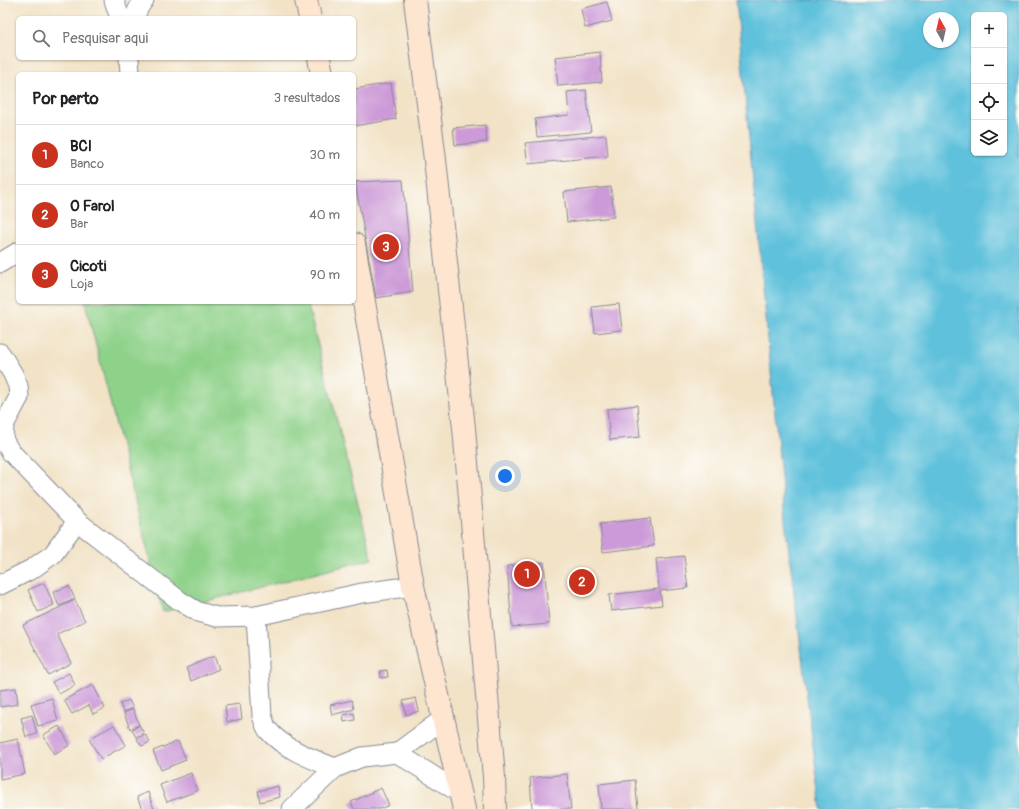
<!DOCTYPE html>
<html lang="pt">
<head>
<meta charset="utf-8">
<style>
	body { margin:0; font-family:Pangolin,sans-serif; background:#f2f2f2; color:#202124 }
	.controls { position:absolute; right:12px; top:12px; display:grid; overflow:hidden; border-radius:6px; box-shadow:0 1px 3px #0004 }
	.controls button { width:36px; height:36px; display:grid; place-items:center; padding:0; border:0; border-bottom:1px solid #e0e0e0; background:#fff; color:#202124; font:20px sans-serif }
	.compass { position:absolute; left:923px; top:12px; width:36px; height:36px; border-radius:50%; background:#fff; box-shadow:0 1px 3px #0004; rotate:352deg }
	.you { position:absolute; left:505px; top:476px; width:14px; height:14px; margin:-10px; border:3px solid #fff; border-radius:50%; background:#1a73e8; box-shadow:0 0 0 6px #1a73e833 }
	.badge { display:grid; place-items:center; width:26px; height:26px; border-radius:50%; background:#c8321e; color:#fff; font-size:13px; font-weight:700 }
	.pin { position:absolute; translate:-50% -50%; border:2px solid #fff; box-shadow:0 1px 4px #0006 }
	.list { margin:0; padding:0; list-style:none }
	h2 { display:flex; justify-content:space-between; align-items:center; height:52px; margin:0; padding:0 16px; font-size:17px }
	h2 small { font-size:13px; font-weight:400; color:#757577 }
	.list li { display:grid; grid-template-columns:26px 1fr auto; gap:12px; align-items:center; box-sizing:border-box; height:60px; padding:0 16px; border-top:1px solid #e0e0e0 }
	.list b { display:block; font-size:15px; white-space:nowrap }
	.list p { margin:0; font-size:13px; white-space:nowrap; color:#757577 }
	.list em { font-size:13px; font-style:normal; color:#757577 }
	.icon { flex:none; width:22px; height:22px; fill:none; stroke:currentColor; stroke-width:2; stroke-linecap:round; stroke-linejoin:round }
	.map { position:relative; flex:none; width:1019px; height:809px; overflow:hidden }
	.search { position:absolute; background:#fff; box-shadow:0 1px 3px #0004; left:16px; top:16px; width:340px; height:44px; display:flex; align-items:center; gap:10px; box-sizing:border-box; padding:0 14px; border-radius:6px; color:#757577; font-size:15px }
	.panel { position:absolute; background:#fff; box-shadow:0 1px 3px #0004; left:16px; top:72px; width:340px; height:232px; border-radius:6px }
	.map>svg:first-child { display:block }
	.green { fill:#8ed189; stroke:#548074 }
	.water { fill:#5ec1dc; stroke:#3c789d; fill-rule:evenodd }
	.building { fill:#cc9ad8 }
	.lines { fill:none; stroke-linecap:round; stroke-linejoin:round }
	.street-casing { stroke:#868992; stroke-width:21 }
	.secondary-casing { stroke:#868992; stroke-width:24 }
	.street { stroke:#fff; stroke-width:19 }
	.secondary { stroke:#fde5d0; stroke-width:22 }
</style>
</head>
<body>
<div class="map">
<svg width="1019" height="809" viewBox="0 0 1019 809">
	<rect width="100%" height="100%" fill="#fdfcf7"/>
	<filter id="ink" filterUnits="userSpaceOnUse"><feTurbulence type="fractalNoise" baseFrequency=".025" numOctaves="2"/><feDisplacementMap in="SourceGraphic" scale="8" xChannelSelector="R" yChannelSelector="G"/><feConvolveMatrix kernelMatrix="1 2 1 2 8 2 1 2 1" color-interpolation-filters="sRGB"/></filter>
	<filter id="wash" filterUnits="userSpaceOnUse"><feTurbulence type="fractalNoise" baseFrequency=".012" numOctaves="4" result="noise"/><feDisplacementMap in="SourceGraphic" scale="16" xChannelSelector="R" yChannelSelector="G"/><feGaussianBlur stdDeviation="0.9" result="paint"/><feColorMatrix in="noise" values="0 0 0 0 0 0 0 0 0 0 0 0 0 0 0 0 0 1.4 0 .05"/><feComposite in="paint" operator="in"/></filter>
	<g filter="url(#wash)">
		<rect width="100%" height="100%" fill="#f2e3c7"/>
		<polygon class="green" points="85,302 307,302 372,559 163,612"/>
		<path class="water" d="M736 0H1019V809H821L785 520ZM974 15H1004V153H974ZM929 18H953V42H929Z"/>
		<g id="blocks">
			<g class="building">
				<polygon points="607,2 612,21 585,28 581,9"/>
				<polygon points="600,52 602,82 558,86 555,57"/>
				<polygon points="391,83 396,119 354,126 354,89"/>
				<polygon points="586,90 591,132 537,137 535,119 569,115 567,92"/>
				<polygon points="485,125 487,142 455,145 453,128"/>
				<polygon points="606,135 608,156 528,164 525,143"/>
				<polygon points="403,180 413,292 376,298 355,182"/>
				<polygon points="611,187 614,217 567,222 564,192"/>
				<polygon points="619,304 622,330 595,333 592,307"/>
				<polygon points="637,405 640,437 610,440 607,409"/>
				<polygon points="650,518 654,546 603,552 600,524"/>
				<polygon points="684,556 688,588 660,591 662,605 611,611 609,595 659,589 656,559"/>
				<polygon points="544,562 549,624 512,627 507,566"/>
				<polygon points="44,583 54,605 38,612 28,590"/>
				<polygon points="69,586 75,599 59,606 53,592"/>
				<polygon points="75,600 85,621 57,634 71,663 48,675 23,625"/>
				<polygon points="214,656 219,669 191,681 186,668"/>
				<polygon points="387,670 388,677 381,678 380,671"/>
				<polygon points="69,673 75,685 59,694 52,682"/>
				<polygon points="93,685 105,708 93,714 89,705 72,714 64,700"/>
				<polygon points="16,688 18,704 0,707 0,690"/>
				<polygon points="52,698 58,721 38,726 31,704"/>
				<polygon points="416,698 419,711 406,715 403,701"/>
				<polygon points="129,700 133,708 123,712 120,704"/>
				<polygon points="352,700 354,709 332,715 330,705"/>
				<polygon points="240,704 242,719 227,722 225,706"/>
				<polygon points="133,709 139,725 130,729 124,713"/>
				<polygon points="354,713 355,720 344,722 343,715"/>
				<polygon points="32,715 37,734 26,737 21,718"/>
				<polygon points="114,725 126,745 101,759 89,739"/>
				<polygon points="139,725 144,733 136,737 132,730"/>
				<polygon points="59,726 70,745 54,754 43,735"/>
				<polygon points="145,734 150,742 142,746 137,739"/>
				<polygon points="18,739 25,774 0,779 0,743"/>
				<polygon points="178,741 186,760 161,770 153,751"/>
				<polygon points="191,773 197,791 167,802 160,785"/>
				<polygon points="567,774 571,809 532,809 530,778"/>
				<polygon points="635,780 638,809 601,809 599,784"/>
				<polygon points="278,786 280,797 260,802 258,791"/>
				<polygon points="381,788 389,805 380,809 354,809 351,802"/>
				<polygon points="148,792 154,809 142,809 137,797"/>
			</g>
		</g>
	</g>
	<g filter="url(#ink)">
		<use href="#blocks" fill-opacity="0" stroke="#868992" stroke-width="1"/>
		<g class="lines">
			<g class="street-casing">
				<g id="street">
					<polyline points="114,0 120,18"/>
					<polyline points="134,18 139,7 144,0"/>
					<polyline points="129,58 130,74"/>
					<polyline points="0,263 18,252"/>
					<polyline points="0,353 13,374 18,386 19,397 4,425 3,439 10,451 77,521 180,601 198,612 217,617 256,616 362,593 413,586"/>
					<polyline points="0,585 32,569 53,554 77,521"/>
					<path d="M256 616 262 716C264 720 265 727 268 730 282 748 314 760 335 768"/>
					<polyline points="397,753 460,793"/>
					<polyline points="292,809 335,768 362,757 397,753 443,719"/>
				</g>
			</g>
			<g class="secondary-casing">
				<g id="secondary">
					<polyline points="306,0 310,18"/>
					<polyline points="415,0 435,160 464,428 494,777 495,809"/>
					<polyline points="319,58 322,74"/>
					<polyline points="354,244 413,586 464,809"/>
				</g>
			</g>
			<use href="#street" class="street"/>
			<use href="#secondary" class="secondary"/>
		</g>
	</g>
</svg>
<div class="controls">
<button>+</button>
<button>−</button>
<button><svg class="icon" aria-label="locate" viewBox="0 0 24 24"><circle cx="12" cy="12" r="6"/><path d="M12 2v4M12 18v4M2 12h4M18 12h4"/></svg></button>
<button><svg class="icon" aria-label="layers" viewBox="0 0 24 24"><path d="M12 4l9 5-9 5-9-5zM3 14l9 5 9-5"/></svg></button>
</div>
<svg class="compass" viewBox="-18 -18 36 36"><path d="M0-13l5 13h-10z" fill="#e53935"/><path d="M0 13l5-13h-10z" fill="#757577"/></svg>
<div class="you"></div>
<div class="pin badge" style="left:527px;top:574px">1</div>
<div class="pin badge" style="left:582px;top:582px">2</div>
<div class="pin badge" style="left:386px;top:247px">3</div>
<div class="search"><svg class="icon" aria-label="search" viewBox="0 0 24 24"><circle cx="10" cy="10" r="6"/><path d="M15 15l6 6"/></svg>Pesquisar aqui</div>
<section class="panel">
<h2>Por perto<small>3 resultados</small></h2>
<ul class="list">
<li><span class="badge">1</span><div><b>BCI</b><p>Banco</p></div><em>30 m</em></li>
<li><span class="badge">2</span><div><b>O Farol</b><p>Bar</p></div><em>40 m</em></li>
<li><span class="badge">3</span><div><b>Cicoti</b><p>Loja</p></div><em>90 m</em></li>
</ul>
</section>
</div>
</body>
</html>
